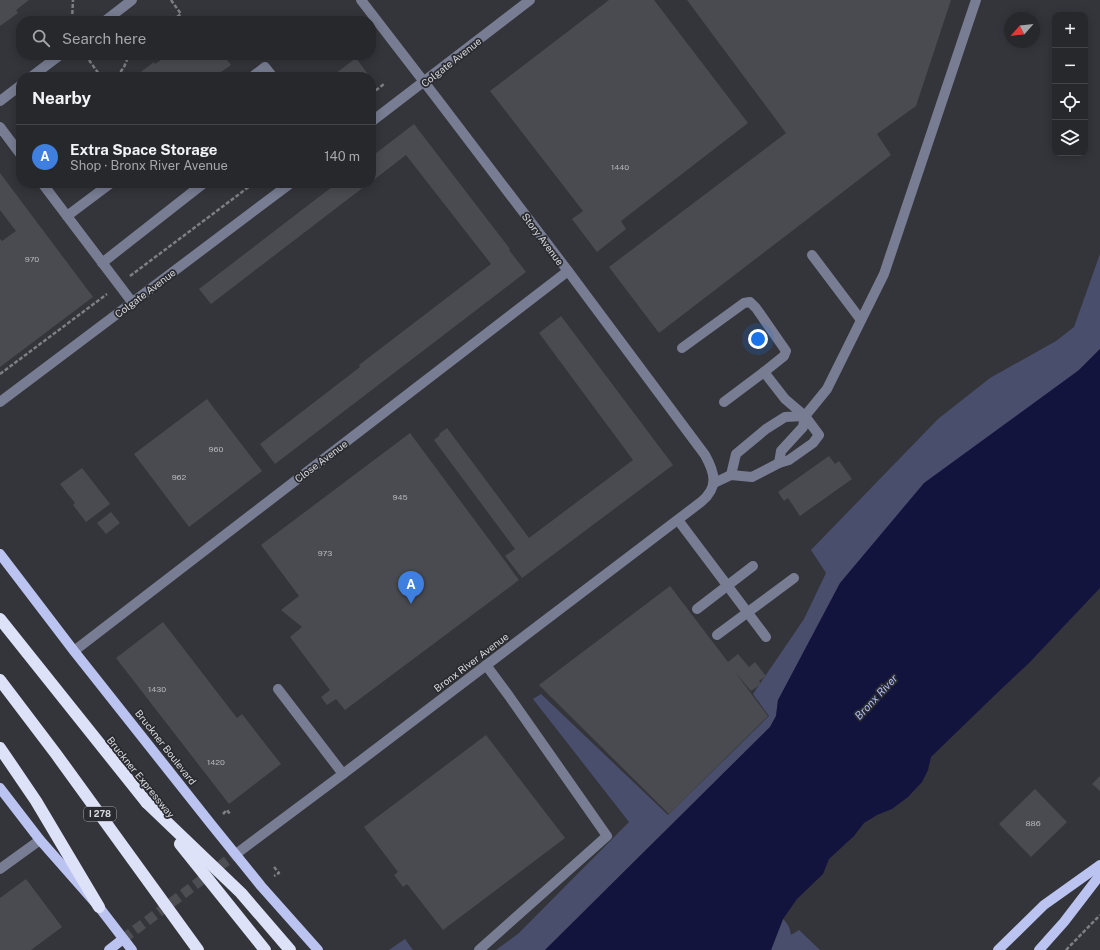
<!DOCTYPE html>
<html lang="en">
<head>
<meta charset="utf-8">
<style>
	body { margin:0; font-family:"Public Sans",sans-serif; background:#333438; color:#f1f3f6 }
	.controls { position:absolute; right:12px; top:12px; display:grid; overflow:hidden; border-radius:8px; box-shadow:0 2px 10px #0003 }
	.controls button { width:36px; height:36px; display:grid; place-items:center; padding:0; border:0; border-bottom:1px solid #434448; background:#27282c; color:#f1f3f6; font:20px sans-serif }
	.compass { position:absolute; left:1004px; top:12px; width:36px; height:36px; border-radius:50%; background:#27282c; box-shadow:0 2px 10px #0003; rotate:243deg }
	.you { position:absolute; left:758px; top:339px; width:14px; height:14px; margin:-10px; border:3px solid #fff; border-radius:50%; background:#1a73e8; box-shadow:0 0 0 6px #1a73e833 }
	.badge { display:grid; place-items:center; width:26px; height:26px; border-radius:50%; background:#d93025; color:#fff; font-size:13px; font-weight:700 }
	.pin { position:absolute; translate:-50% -33px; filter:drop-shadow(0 1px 2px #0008) }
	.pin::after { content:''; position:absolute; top:21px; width:14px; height:12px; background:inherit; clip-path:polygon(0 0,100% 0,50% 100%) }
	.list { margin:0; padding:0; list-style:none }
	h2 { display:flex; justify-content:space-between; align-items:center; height:52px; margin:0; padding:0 16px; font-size:17px }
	h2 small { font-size:13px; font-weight:400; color:#a4a6a9 }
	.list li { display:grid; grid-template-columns:26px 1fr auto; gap:12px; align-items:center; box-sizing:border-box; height:64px; padding:0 16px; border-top:1px solid #434448 }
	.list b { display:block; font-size:15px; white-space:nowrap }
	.list p { margin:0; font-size:13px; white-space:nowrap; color:#a4a6a9 }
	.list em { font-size:13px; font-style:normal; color:#a4a6a9 }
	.icon { flex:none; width:22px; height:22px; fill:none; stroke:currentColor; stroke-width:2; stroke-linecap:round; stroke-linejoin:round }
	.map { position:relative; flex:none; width:1100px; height:950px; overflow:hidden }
	.search { position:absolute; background:#27282c; box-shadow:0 2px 10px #0003; left:16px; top:16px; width:360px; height:44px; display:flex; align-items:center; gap:10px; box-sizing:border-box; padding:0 14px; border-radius:16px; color:#a4a6a9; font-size:15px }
	.panel { position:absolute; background:#27282c; box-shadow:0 2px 10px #0003; left:16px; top:72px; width:360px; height:116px; border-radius:16px }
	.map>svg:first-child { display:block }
	.green { fill:#494e6d }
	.water { fill:#13143d }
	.building { fill:#4a4b50 }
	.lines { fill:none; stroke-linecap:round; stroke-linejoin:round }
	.major-tunnel { stroke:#4d4e52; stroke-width:10; stroke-dasharray:10 5; stroke-linecap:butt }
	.path { stroke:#7e7f83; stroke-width:2.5; stroke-dasharray:4 2; stroke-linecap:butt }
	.minor { stroke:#787d93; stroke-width:10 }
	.major { stroke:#bbc4f1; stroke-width:10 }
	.highway { stroke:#dee2f8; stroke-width:12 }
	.highway-bridge { stroke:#dee2f8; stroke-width:12 }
	.labels { text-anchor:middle; stroke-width:3.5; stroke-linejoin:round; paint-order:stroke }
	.number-label { font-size:8px; fill:#b4b6b9 }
	.shield { fill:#2a2b30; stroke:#a4a5a8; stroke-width:1 }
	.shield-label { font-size:9px; font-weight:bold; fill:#d8d9dc }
	.street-label { font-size:10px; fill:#d8d9dc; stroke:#2a2b30 }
	.water-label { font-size:11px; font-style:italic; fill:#b2bdf8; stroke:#2a2b30 }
</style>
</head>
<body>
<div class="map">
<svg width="1100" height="950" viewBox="0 0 1100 950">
	<rect width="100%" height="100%" fill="#34353a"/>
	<g class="green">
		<polygon points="1100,254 1100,349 1079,370 778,700 776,716 770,727 545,950 496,950 519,933 629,822 533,699 541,694 668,815 769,716 753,694 804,619 826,573 811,550 938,419 990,378 1056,341 1074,327"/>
		<path d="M783 919C788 924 790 928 791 935L799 930 820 950H771Z"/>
		<polygon points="405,939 413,950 389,950"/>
	</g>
	<polygon class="water" points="1100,349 1100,588 1029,663 995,695 931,757 928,770 922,782 908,797 892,809 877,815 864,823 854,836 829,859 823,874 797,899 783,919 771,950 545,950 770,727 776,716 778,700 840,583 924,483 1079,370"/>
	<g class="building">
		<polygon points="0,0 29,0 16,10 18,13 0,26"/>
		<polygon points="609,0 654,0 748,123 621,221 626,229 597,252 572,219 583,211 490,91"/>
		<polygon points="687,0 951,0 916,106 877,134 891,155 659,333 609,267 786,133"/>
		<polygon points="168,55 223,55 231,65 214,77 212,76 211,77 140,77 138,74 154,62 155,64"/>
		<polygon points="356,58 370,77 331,77"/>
		<polygon points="414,124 510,249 509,250 526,272 275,464 260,444 360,367 359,365 491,264 406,155 371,182 371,157"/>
		<polygon points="0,173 93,297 0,367 0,239 2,241 16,231 0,210"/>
		<polygon points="337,183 369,183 211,304 199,289"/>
		<polygon points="561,316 673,465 522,578 505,556 515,549 434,440 440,435 439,434 447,428 529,538 633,460 539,333"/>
		<polygon points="207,399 262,471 189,527 134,454"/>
		<polygon points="410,433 519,580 345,710 336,699 327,705 321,697 330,690 290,637 302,627 281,610 299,596 261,545"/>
		<polygon points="829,456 835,464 839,461 852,479 800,516 788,498 784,501 778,492"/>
		<polygon points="82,468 110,504 86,522 73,505 75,503 60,484"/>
		<polygon points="111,512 120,523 106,534 97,523"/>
		<polygon points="670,586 728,662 738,654 749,667 755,662 766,676 759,681 761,684 751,691 735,672 768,716 669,814 539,685"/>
		<polygon points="163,622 237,718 242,714 281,764 229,804 116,658"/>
		<polygon points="486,735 565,838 443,930 407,884 403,887 394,875 398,872 364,827"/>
		<polygon points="1100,776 1100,791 1092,784"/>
		<polygon points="1035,789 1067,822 1031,857 999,824"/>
		<polygon points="26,879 62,927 31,950 0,950 0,898"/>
	</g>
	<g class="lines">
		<polyline class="major-tunnel" points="123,939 236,854"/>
		<g class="path">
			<polyline points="171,0 181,14 171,21"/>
			<polyline points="72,20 73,0"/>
			<polyline points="89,60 101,77"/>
			<polyline points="117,77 124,67 129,55"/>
			<polyline points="371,94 384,84"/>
			<polyline points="130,276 254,183"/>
			<polyline points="0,374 107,294"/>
			<polyline points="223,814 227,810 230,814"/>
			<polyline points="274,867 279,873 274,876"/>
			<polyline points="1066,950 1100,915"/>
		</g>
		<g class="minor">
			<polyline points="105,21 132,0"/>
			<polyline points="31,77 60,55"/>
			<polyline points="252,77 265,67 273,77"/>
			<polyline points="0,101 21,85"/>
			<polyline points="371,122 530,0"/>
			<polyline points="0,127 21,155"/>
			<polyline points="42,183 132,302"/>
			<polyline points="67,216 111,183"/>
			<polyline points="812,255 861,320"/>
			<polyline points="102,263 204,183"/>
			<polyline points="682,348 744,303 750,302 756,308 786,351 784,356 764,372 785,399 805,416 819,435 813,443 789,460 779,463 752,477 731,475 714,483"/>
			<polyline points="0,402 291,183"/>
			<polyline points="724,402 764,372"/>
			<polyline points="779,463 781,451 803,427 805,416 827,389 884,274 976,0"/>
			<polyline points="731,475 736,454 766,429 785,417 805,416"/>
			<polyline points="678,520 766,637"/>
			<polyline points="697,609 753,566"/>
			<polyline points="717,635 794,578"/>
			<polyline points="74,651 568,271"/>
			<polyline points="278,689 343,774"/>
			<path d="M236 854 343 774 701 502C719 487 715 473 705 455L568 271 438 100 361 0"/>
			<polyline points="0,869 40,840"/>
			<polyline points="479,950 607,836 509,696 486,665"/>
		</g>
		<g class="major">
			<polyline points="0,554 74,651 211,824 261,886 318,950"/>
			<polyline points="0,788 40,840 99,907 132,950"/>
			<polyline points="109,950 123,939"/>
			<polyline points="998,950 1044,905 1100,865"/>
			<polyline points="1039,950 1064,922 1100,875"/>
		</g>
		<g class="highway">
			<polyline points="0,619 147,803"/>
			<polyline points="0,748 36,801 99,907"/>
		</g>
		<g class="highway-bridge">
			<polyline points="0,680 56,754 198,950"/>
			<polyline points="147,803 241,893 290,950"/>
			<polyline points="180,844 265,950"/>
		</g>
	</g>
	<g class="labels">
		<g class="number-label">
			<text x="620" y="170">1440</text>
			<text x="32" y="262">970</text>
			<text x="216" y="452">960</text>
			<text x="179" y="480">962</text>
			<text x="400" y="500">945</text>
			<text x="325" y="556">973</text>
			<text x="157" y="692">1430</text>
			<text x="216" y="765">1420</text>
			<text x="1033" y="826">886</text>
		</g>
		<rect class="shield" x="84" y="807" width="32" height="14" rx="3"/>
		<g class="shield-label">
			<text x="100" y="817">I 278</text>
		</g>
		<g class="street-label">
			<text transform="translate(451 62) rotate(-38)" y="4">Colgate Avenue</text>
			<text transform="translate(543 239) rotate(53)" y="4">Story Avenue</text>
			<text transform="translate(145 293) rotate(-37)" y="4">Colgate Avenue</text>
			<text transform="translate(321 461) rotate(-37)" y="4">Close Avenue</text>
			<text transform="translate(471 662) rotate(-37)" y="4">Bronx River Avenue</text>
			<text transform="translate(166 747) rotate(52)" y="4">Bruckner Boulevard</text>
			<text transform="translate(141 777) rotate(51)" y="4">Bruckner Expressway</text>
		</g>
		<g class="water-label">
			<text transform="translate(876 697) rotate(-47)" y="4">Bronx River</text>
		</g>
	</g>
</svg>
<div class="controls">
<button>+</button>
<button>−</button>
<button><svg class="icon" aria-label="locate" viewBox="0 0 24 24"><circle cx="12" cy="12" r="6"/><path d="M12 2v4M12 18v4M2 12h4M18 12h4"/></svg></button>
<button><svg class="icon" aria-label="layers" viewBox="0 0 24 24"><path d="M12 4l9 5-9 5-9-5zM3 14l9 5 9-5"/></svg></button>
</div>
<svg class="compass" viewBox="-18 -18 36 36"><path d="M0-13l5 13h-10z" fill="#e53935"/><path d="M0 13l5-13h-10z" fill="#a4a6a9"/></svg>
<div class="you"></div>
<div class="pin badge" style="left:411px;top:604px;background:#3f7fe0">A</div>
<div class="search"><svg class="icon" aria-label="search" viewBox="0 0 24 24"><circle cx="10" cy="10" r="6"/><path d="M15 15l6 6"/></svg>Search here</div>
<section class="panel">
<h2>Nearby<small></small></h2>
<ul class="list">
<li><span class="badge" style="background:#3f7fe0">A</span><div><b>Extra Space Storage</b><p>Shop · Bronx River Avenue</p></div><em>140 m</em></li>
</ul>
</section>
</div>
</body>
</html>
